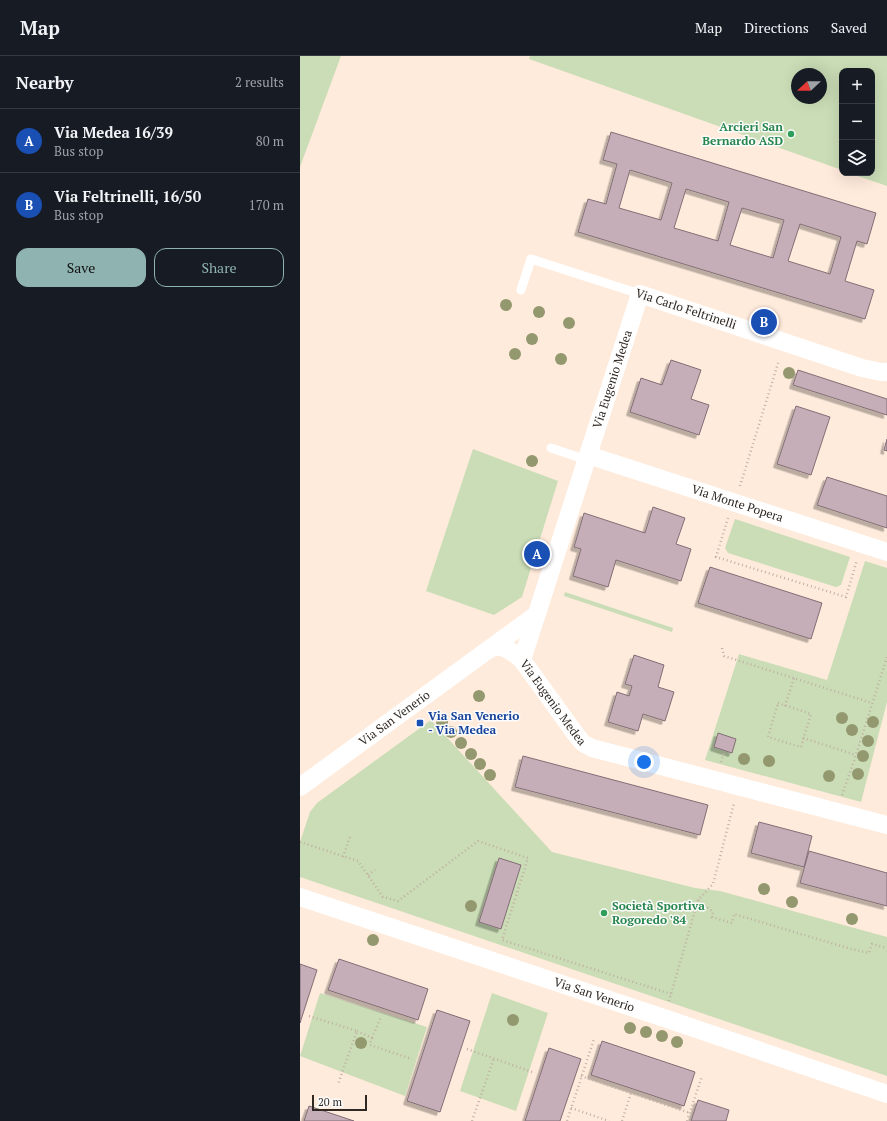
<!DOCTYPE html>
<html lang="en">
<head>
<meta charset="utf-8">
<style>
	body { margin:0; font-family:"PT Serif",serif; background:#20242c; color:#f1f3f6 }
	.controls { position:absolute; right:12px; top:12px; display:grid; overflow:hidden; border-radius:8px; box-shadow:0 4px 16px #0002 }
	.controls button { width:36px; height:36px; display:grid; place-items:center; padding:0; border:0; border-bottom:1px solid #363941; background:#171b24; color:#f1f3f6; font:20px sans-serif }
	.compass { position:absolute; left:491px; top:12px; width:36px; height:36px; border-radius:50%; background:#171b24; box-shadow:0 4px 16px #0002; rotate:248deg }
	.scale { position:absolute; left:12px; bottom:10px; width:55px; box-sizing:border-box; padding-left:4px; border:2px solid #2f2823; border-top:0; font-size:11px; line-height:14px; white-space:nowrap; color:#2f2823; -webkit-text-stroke:3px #fcfcfc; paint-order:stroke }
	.you { position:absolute; left:344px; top:706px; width:14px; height:14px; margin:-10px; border:3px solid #fff; border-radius:50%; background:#1a73e8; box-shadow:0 0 0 6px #1a73e833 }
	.badge { display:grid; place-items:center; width:26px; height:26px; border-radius:50%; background:#8fb3b1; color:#fff; font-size:13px; font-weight:700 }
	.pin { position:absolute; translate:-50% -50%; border:2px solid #fff; box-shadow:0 1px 4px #0006 }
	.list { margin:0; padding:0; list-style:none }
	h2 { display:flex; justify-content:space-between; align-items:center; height:52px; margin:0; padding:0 16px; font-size:17px }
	h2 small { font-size:13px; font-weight:400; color:#9ea1a6 }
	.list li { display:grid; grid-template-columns:26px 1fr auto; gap:12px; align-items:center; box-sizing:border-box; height:64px; padding:0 16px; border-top:1px solid #363941 }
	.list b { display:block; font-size:15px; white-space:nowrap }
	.list p { margin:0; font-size:13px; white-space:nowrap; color:#9ea1a6 }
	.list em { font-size:13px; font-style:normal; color:#9ea1a6 }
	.actions { display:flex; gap:8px; padding:12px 16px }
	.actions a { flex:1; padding:9px 0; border:1px solid #8fb3b1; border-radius:12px; text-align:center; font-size:14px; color:#8fb3b1 }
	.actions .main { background:#8fb3b1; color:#111 }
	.icon { flex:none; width:22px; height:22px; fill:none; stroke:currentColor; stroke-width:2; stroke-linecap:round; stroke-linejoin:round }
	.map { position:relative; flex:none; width:587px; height:1065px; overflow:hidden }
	header { display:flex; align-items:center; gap:24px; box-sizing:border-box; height:56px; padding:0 20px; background:#171b24; border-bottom:1px solid #363941 }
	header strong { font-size:19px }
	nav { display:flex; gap:22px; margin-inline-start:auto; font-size:14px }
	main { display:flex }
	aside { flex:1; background:#171b24 }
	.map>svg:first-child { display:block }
	.green { fill:#caddb6; fill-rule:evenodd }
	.building { fill:#c5aeb7; stroke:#836e76; fill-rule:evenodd; filter:url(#shadow) }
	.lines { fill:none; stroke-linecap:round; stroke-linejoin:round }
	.path { stroke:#c0b0a4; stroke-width:2.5; stroke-dasharray:1 3; stroke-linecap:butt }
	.lane { stroke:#fff; stroke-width:9 }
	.street { stroke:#fff; stroke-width:18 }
	.tree { fill:#94986f }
	.leisure-dot { fill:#2e9e5b; stroke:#fcfcfc; stroke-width:1.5 }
	.transit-dot { fill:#1a4fb4; stroke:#fcfcfc; stroke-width:1.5 }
	.labels { text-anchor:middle; stroke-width:3; stroke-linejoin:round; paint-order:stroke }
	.leisure-label { font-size:12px; font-weight:bold; fill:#27864d; stroke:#fcfcfc; text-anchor:end }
	.street-label { font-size:12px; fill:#2f2823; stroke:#fcfcfc }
	.transit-label { font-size:12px; font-weight:bold; fill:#164399; stroke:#fcfcfc; text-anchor:start }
</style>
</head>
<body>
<header>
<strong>Map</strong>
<nav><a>Map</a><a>Directions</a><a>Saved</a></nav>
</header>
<main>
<aside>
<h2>Nearby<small>2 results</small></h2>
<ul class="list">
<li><span class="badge" style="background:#1a4fb4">A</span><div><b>Via Medea 16/39</b><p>Bus stop</p></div><em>80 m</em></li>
<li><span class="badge" style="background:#1a4fb4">B</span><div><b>Via Feltrinelli, 16/50</b><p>Bus stop</p></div><em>170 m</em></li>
</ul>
<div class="actions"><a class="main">Save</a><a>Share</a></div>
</aside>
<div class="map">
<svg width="587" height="1065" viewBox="0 0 587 1065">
	<defs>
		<filter id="shadow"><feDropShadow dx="-3.5" dy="3.5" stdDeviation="0" flood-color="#0004"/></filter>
	</defs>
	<rect width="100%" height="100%" fill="#ffebdc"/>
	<g class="green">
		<polygon points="0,0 41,0 0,111"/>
		<path d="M230 0H587V130L549 117H572V15H542V114L229 3ZM497 18H521V42H497Z"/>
		<polygon points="173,393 258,425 222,541 194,559 126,535"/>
		<polygon points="435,463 550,501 541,529 536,531 428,497 425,492"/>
		<polygon points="565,505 587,512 587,646 561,746 405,704 439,598 527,624"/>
		<polygon points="265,536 373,572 372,576 264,540"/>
		<polygon points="131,664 252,796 395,832 420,835 587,881 587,1020 0,821 0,786 10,756 17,747"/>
		<polygon points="20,937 127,971 105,1040 0,1000"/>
		<polygon points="192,937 248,957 216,1055 160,1035"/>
	</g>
	<g class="building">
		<path d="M311 76 576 157 567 188 557 185 545 225 574 234 565 263 278 176 288 143 306 148 317 108 303 104ZM330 114 372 127 361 164 319 152ZM386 133 429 146 418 185 374 172ZM442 152 484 164 473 202 430 189ZM500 168 541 181 530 218 488 205Z"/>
		<polygon points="371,304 401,314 391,343 409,349 399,379 330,356 341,322 362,329"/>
		<polygon points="498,314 587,343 587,359 493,329"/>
		<polygon points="496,350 530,361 511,419 477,408"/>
		<polygon points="587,383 587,395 584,394"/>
		<polygon points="527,421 587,440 587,472 517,449"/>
		<polygon points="353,451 385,462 376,488 391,493 381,525 316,504 308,531 273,520 281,493 274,491 284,457 345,477"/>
		<polygon points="410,511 522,547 511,583 398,547"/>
		<polygon points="334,599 364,609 358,631 374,636 365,665 343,658 338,675 308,666 317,636 329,640 332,630 325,628"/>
		<polygon points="418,677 436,683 432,697 414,691"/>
		<polygon points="223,700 408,749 400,779 215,731"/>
		<polygon points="459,766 512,780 504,811 451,797"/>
		<polygon points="509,795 587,817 587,850 500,827"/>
		<polygon points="199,802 221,809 201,873 179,866"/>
		<polygon points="39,903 128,933 118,964 28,934"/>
		<polygon points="0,908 17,914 0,967"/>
		<polygon points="137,954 170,965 140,1056 107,1045"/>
		<polygon points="302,985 395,1016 384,1050 291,1019"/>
		<polygon points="249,992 281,1003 260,1065 225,1065"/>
		<polygon points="398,1044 429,1054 426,1065 391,1065"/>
		<polygon points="9,1050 54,1065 4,1065"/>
	</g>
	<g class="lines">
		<g class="path">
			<polyline points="440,430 479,304"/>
			<polyline points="428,462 416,501 546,541 557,504"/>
			<polyline points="422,592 424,600 572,647"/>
			<polygon points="478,647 511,658 501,691 468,681"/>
			<polyline points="485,650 494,622"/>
			<polyline points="503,682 556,699"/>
			<polyline points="421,706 424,697"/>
			<polyline points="542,739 556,699 587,601"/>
			<polyline points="0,786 58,805 83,841 98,845 178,785 228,802 202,884 371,938"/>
			<polyline points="43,801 50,781"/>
			<polyline points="68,819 75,814"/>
			<polyline points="398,844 413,856 412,861 432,867 434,858 551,893 569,897 572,888 587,892"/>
			<polyline points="369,945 398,844 413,828 434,747"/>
			<polyline points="9,960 57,975 38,1028"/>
			<polyline points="57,975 72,982 70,989 112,1003"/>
			<polyline points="72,982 81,961"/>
			<polyline points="167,993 235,1017"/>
			<polyline points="281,1020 390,1057"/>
			<polyline points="271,1052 309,1065"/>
			<polyline points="172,1065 194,1002"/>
			<polyline points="267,1065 294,983"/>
			<polyline points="322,1065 331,1037"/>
			<polyline points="387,1065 402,1020"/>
		</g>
		<g class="lane">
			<polyline points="221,234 231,203 340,238"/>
			<polyline points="251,392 287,404"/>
		</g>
		<g class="street">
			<path id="s1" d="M288 399 587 496"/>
			<path id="s2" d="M190 593C192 592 194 591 196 591 205 589 215 598 222 604L277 680 283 687 292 692 587 769"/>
			<path id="s3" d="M222 604 340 238 562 312 581 316H587"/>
			<path id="s4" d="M0 731 236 559"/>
			<path id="s5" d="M0 841 364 962 587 1038"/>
		</g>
	</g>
	<g class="tree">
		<circle cx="206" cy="249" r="6"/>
		<circle cx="239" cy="256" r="6"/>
		<circle cx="269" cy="267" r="6"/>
		<circle cx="232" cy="283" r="6"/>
		<circle cx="215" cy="298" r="6"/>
		<circle cx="261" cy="303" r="6"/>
		<circle cx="489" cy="317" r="6"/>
		<circle cx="232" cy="405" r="6"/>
		<circle cx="179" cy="640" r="6"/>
		<circle cx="542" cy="662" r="6"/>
		<circle cx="142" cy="666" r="6"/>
		<circle cx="573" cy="666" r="6"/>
		<circle cx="552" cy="674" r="6"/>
		<circle cx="151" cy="676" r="6"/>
		<circle cx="568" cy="685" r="6"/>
		<circle cx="161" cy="687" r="6"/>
		<circle cx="171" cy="698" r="6"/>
		<circle cx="563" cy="700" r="6"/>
		<circle cx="444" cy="703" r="6"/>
		<circle cx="469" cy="705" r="6"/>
		<circle cx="180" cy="708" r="6"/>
		<circle cx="558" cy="718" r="6"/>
		<circle cx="190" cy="719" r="6"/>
		<circle cx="529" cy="720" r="6"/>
		<circle cx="464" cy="833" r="6"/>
		<circle cx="492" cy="846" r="6"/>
		<circle cx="171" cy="850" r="6"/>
		<circle cx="552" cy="863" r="6"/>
		<circle cx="73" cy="884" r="6"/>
		<circle cx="213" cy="964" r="6"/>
		<circle cx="330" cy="972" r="6"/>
		<circle cx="346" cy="976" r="6"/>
		<circle cx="362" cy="980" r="6"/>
		<circle cx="377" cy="986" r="6"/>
		<circle cx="61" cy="987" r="6"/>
	</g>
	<g class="leisure-dot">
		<circle cx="491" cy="78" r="4"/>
		<circle cx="304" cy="857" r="4"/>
	</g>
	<rect class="transit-dot" x="116" y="663" width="8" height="8" rx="2"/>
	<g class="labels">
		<g class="leisure-label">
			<text x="483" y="75">Arcieri San<tspan x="483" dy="14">Bernardo ASD</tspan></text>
			<text x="312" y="854" text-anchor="start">Società Sportiva<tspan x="312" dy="14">Rogoredo '84</tspan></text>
		</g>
		<g class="street-label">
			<text transform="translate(386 253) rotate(18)" y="4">Via Carlo Feltrinelli</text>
			<text dy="4" stroke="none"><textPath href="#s3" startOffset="295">Via Eugenio Medea</textPath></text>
			<text dy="4" stroke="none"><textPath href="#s1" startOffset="157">Via Monte Popera</textPath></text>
			<text dy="4" stroke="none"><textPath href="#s2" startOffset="89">Via Eugenio Medea</textPath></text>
			<text dy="4" stroke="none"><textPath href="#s4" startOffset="117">Via San Venerio</textPath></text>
			<text dy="4" stroke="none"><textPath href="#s5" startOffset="310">Via San Venerio</textPath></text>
		</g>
		<g class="transit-label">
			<text x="128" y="664">Via San Venerio<tspan x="128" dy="14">- Via Medea</tspan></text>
		</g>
	</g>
</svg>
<div class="controls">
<button>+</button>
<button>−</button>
<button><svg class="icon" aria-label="layers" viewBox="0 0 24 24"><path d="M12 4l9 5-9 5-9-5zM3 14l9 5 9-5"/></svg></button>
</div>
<svg class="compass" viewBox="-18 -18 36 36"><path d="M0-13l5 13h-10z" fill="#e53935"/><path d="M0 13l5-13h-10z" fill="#9ea1a6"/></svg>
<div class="scale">20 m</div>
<div class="you"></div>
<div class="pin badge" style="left:237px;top:498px;background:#1a4fb4">A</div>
<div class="pin badge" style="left:464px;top:266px;background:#1a4fb4">B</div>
</div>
</main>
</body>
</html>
